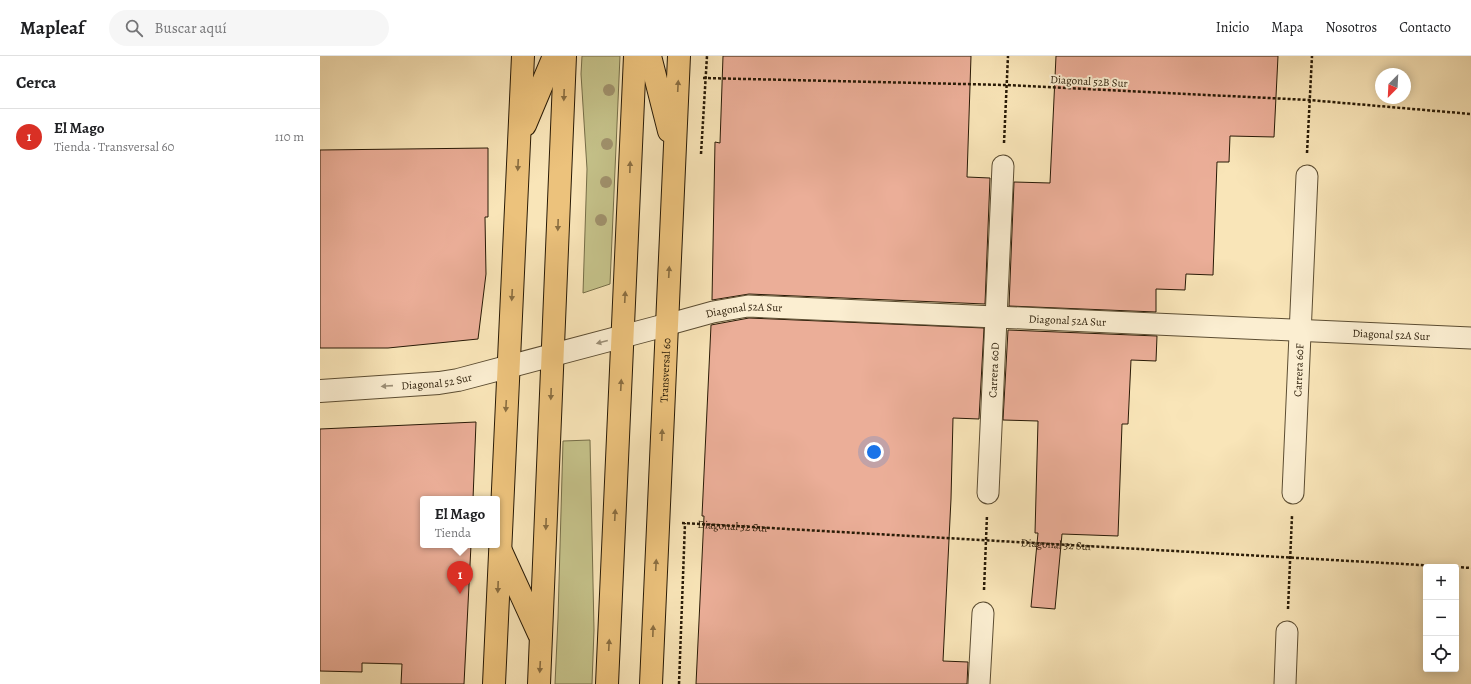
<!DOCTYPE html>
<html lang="es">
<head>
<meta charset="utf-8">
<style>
	body { margin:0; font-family:Alegreya,serif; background:#f6f6f6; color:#202124 }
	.controls { position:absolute; right:12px; bottom:12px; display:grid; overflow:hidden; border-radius:4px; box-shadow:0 2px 10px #0003 }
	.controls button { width:36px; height:36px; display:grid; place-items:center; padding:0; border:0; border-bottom:1px solid #e0e0e0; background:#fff; color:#202124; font:20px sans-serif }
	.compass { position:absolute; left:1055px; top:12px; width:36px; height:36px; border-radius:50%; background:#fff; box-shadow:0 2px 10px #0003; rotate:204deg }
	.you { position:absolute; left:554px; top:396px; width:14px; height:14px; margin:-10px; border:3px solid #fff; border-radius:50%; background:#1a73e8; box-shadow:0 0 0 6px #1a73e833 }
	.badge { display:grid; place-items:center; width:26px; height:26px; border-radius:50%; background:#d93025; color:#fff; font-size:13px; font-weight:700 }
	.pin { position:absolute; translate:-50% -33px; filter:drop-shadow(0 1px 2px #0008) }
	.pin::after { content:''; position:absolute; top:21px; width:14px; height:12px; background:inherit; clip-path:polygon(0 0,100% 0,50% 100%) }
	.popup { position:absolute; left:100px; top:440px; width:80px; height:52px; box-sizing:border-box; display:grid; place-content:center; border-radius:4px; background:#fff; filter:drop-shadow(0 1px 3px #0005); font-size:13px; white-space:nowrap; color:#757577 }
	.popup b { font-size:15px; color:#202124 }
	.popup::after { content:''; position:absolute; left:50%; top:100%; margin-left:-8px; border:8px solid transparent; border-top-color:#fff }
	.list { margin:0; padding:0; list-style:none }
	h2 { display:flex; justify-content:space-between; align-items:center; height:52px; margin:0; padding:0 16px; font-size:17px }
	h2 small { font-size:13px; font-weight:400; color:#757577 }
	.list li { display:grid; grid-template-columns:26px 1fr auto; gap:12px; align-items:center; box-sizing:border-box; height:56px; padding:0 16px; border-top:1px solid #e0e0e0 }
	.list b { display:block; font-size:15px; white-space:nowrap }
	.list p { margin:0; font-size:13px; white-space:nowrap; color:#757577 }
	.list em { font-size:13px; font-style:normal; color:#757577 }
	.icon { flex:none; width:22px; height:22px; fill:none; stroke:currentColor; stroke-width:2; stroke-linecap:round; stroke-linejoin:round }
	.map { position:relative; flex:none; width:1151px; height:628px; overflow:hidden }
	header { display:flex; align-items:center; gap:24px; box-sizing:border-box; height:56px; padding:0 20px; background:#fff; border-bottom:1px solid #e0e0e0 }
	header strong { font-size:19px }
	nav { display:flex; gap:22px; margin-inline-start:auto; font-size:14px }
	.search { width:280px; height:36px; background:#f6f6f6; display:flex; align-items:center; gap:10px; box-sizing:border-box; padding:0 14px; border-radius:22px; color:#757577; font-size:15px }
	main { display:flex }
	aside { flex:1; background:#fff }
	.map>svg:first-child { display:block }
	.green { fill:#c5c28a; stroke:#766e48 }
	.building { fill:#ebae98; stroke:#281a06 }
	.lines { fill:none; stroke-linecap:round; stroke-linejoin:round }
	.minor-casing { stroke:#5c4d32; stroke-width:23 }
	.tertiary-casing { stroke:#5c4d32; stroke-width:24 }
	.trunk-casing { stroke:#281a06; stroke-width:24 }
	.path { stroke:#281a06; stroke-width:2.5; stroke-dasharray:3 2; stroke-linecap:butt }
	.minor { stroke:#fbeed1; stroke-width:21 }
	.tertiary { stroke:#fbeed1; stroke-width:22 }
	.trunk { stroke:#ecc27c; stroke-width:22 }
	.tree { fill:#a0916c }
	.oneway { fill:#8a6e41 }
	.oneway2 { fill:#9c8f76 }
	.labels { text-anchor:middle; stroke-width:4; stroke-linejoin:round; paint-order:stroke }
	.street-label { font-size:11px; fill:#281a06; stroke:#fbeed1 }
</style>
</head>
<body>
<header>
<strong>Mapleaf</strong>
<div class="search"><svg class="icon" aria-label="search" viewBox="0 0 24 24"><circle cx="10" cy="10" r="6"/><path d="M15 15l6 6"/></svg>Buscar aquí</div>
<nav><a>Inicio</a><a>Mapa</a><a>Nosotros</a><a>Contacto</a></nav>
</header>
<main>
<aside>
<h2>Cerca<small></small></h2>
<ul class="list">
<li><span class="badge">1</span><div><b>El Mago</b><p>Tienda · Transversal 60</p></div><em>110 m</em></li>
</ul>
</aside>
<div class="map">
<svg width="1151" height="628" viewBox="0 0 1151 628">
	<rect width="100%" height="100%" fill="#f9e5b8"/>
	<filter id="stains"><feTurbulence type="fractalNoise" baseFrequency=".005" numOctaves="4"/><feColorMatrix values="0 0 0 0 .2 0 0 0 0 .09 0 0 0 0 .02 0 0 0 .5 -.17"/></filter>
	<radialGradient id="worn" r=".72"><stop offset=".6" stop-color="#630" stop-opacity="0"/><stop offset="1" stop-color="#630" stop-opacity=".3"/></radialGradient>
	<g class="green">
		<polygon points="262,0 300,0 290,228 263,237 267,113 261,18"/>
		<polygon points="270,384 274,574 272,628 235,628 238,562 243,385"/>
	</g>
	<g class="building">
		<polygon points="403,0 651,0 647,121 670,122 665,248 429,238 392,244 395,86 400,87"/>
		<polygon points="736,0 958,0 954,81 910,80 909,106 897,106 893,219 866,218 865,234 836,233 836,256 689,250 694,126 730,127"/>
		<polygon points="168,92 168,161 165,161 166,218 158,283 68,292 0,292 0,94"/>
		<polygon points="429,262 664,272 659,363 633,362 631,443 623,605 648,606 647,628 376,628 384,460 382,460 391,269"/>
		<polygon points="688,274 837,280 836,305 811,304 808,368 802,368 798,480 742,478 735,553 711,551 718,477 715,477 718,365 683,364"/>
		<polygon points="156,366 153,443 103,443 103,489 151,489 144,628 81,628 82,608 42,607 42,616 0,615 0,373"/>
	</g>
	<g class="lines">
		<g class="minor-casing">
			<g id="minor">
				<path id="s2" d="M346 269 393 256 428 250 1151 282"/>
				<path id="s3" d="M668 437 683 110"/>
				<path id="s4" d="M973 437 987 120"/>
				<polyline points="659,628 663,557"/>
				<polyline points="965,628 967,576"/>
			</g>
		</g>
		<g class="tertiary-casing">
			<g id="tertiary">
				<path id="s5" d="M0 335 119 327 138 324 346 269"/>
			</g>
		</g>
		<g class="trunk-casing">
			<g id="trunk">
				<polyline points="330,0 349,75"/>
				<polyline points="205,69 234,0"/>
				<polyline points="181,495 219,578"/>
				<polyline points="174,628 203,0"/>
				<polyline points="219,628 245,0"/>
				<polyline points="287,628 315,0"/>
				<path id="s6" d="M331 628 359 0"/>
			</g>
		</g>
		<g class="path">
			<polyline points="383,22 686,29 989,44 1151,58"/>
			<polyline points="684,87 688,0"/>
			<polyline points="987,97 992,0"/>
			<polyline points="381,98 387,0"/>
			<path id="s1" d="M362 467 1136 511"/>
			<polyline points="1136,511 1151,512"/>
			<polyline points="664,534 667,459"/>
			<polyline points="968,553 972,460"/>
			<polyline points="359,628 365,467"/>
		</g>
		<use href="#minor" class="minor"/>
		<use href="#tertiary" class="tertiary"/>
		<use href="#trunk" class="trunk"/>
	</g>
	<g class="tree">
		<circle cx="289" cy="34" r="6"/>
		<circle cx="287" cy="88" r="6"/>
		<circle cx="286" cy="126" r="6"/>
		<circle cx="281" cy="164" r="6"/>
	</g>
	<defs><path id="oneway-solid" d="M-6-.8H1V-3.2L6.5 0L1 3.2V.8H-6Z"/></defs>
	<g class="oneway">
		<use href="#oneway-solid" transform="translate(358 30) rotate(-87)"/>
		<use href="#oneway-solid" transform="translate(244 39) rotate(92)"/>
		<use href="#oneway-solid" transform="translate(198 109) rotate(93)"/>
		<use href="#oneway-solid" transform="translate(310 111) rotate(-88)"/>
		<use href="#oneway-solid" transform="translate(238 169) rotate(92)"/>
		<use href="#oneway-solid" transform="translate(349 216) rotate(-87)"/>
		<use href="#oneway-solid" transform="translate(192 239) rotate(93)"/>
		<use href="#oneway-solid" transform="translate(305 241) rotate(-87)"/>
		<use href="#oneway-solid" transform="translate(301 329) rotate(-87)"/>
		<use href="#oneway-solid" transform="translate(231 338) rotate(92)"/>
		<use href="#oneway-solid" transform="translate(186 350) rotate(93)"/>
		<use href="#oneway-solid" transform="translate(342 379) rotate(-88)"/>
		<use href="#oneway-solid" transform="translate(295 459) rotate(-87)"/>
		<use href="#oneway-solid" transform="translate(226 468) rotate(92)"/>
		<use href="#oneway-solid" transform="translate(336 509) rotate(-87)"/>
		<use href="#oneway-solid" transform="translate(178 531) rotate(92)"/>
		<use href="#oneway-solid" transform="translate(333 575) rotate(-88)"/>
		<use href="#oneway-solid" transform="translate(289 589) rotate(-87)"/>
		<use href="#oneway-solid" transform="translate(220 611) rotate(93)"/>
	</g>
	<g class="oneway2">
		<use href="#oneway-solid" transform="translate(282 286) rotate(165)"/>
		<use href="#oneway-solid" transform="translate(67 330) rotate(176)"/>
	</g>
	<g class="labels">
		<g class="street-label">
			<text transform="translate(769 25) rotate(3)" y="4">Diagonal 52B Sur</text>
			<text dy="4" stroke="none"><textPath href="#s2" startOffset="80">Diagonal 52A Sur</textPath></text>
			<text dy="4" stroke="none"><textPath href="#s2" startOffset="404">Diagonal 52A Sur</textPath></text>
			<text dy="4" stroke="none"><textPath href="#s2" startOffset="728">Diagonal 52A Sur</textPath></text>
			<text dy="4" stroke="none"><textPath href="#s6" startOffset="314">Transversal 60</textPath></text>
			<text dy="4" stroke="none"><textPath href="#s3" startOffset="123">Carrera 60D</textPath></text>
			<text dy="4" stroke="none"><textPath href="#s4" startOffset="123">Carrera 60F</textPath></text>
			<text dy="4" stroke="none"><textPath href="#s5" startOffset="117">Diagonal 52 Sur</textPath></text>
			<text dy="4" stroke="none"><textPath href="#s1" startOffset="51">Diagonal 52 Sur</textPath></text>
			<text dy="4" stroke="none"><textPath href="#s1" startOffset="375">Diagonal 52 Sur</textPath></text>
		</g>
	</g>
	<rect width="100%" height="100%" filter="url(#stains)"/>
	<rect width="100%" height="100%" fill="url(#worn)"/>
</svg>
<div class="controls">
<button>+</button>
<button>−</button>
<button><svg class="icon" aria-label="locate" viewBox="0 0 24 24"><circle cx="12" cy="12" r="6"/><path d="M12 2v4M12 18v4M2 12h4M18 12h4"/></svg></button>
</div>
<svg class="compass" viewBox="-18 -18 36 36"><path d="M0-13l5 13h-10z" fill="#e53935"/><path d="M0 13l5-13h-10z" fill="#757577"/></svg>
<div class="you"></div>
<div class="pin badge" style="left:140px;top:538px">1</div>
<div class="popup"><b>El Mago</b>Tienda</div>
</div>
</main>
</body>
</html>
